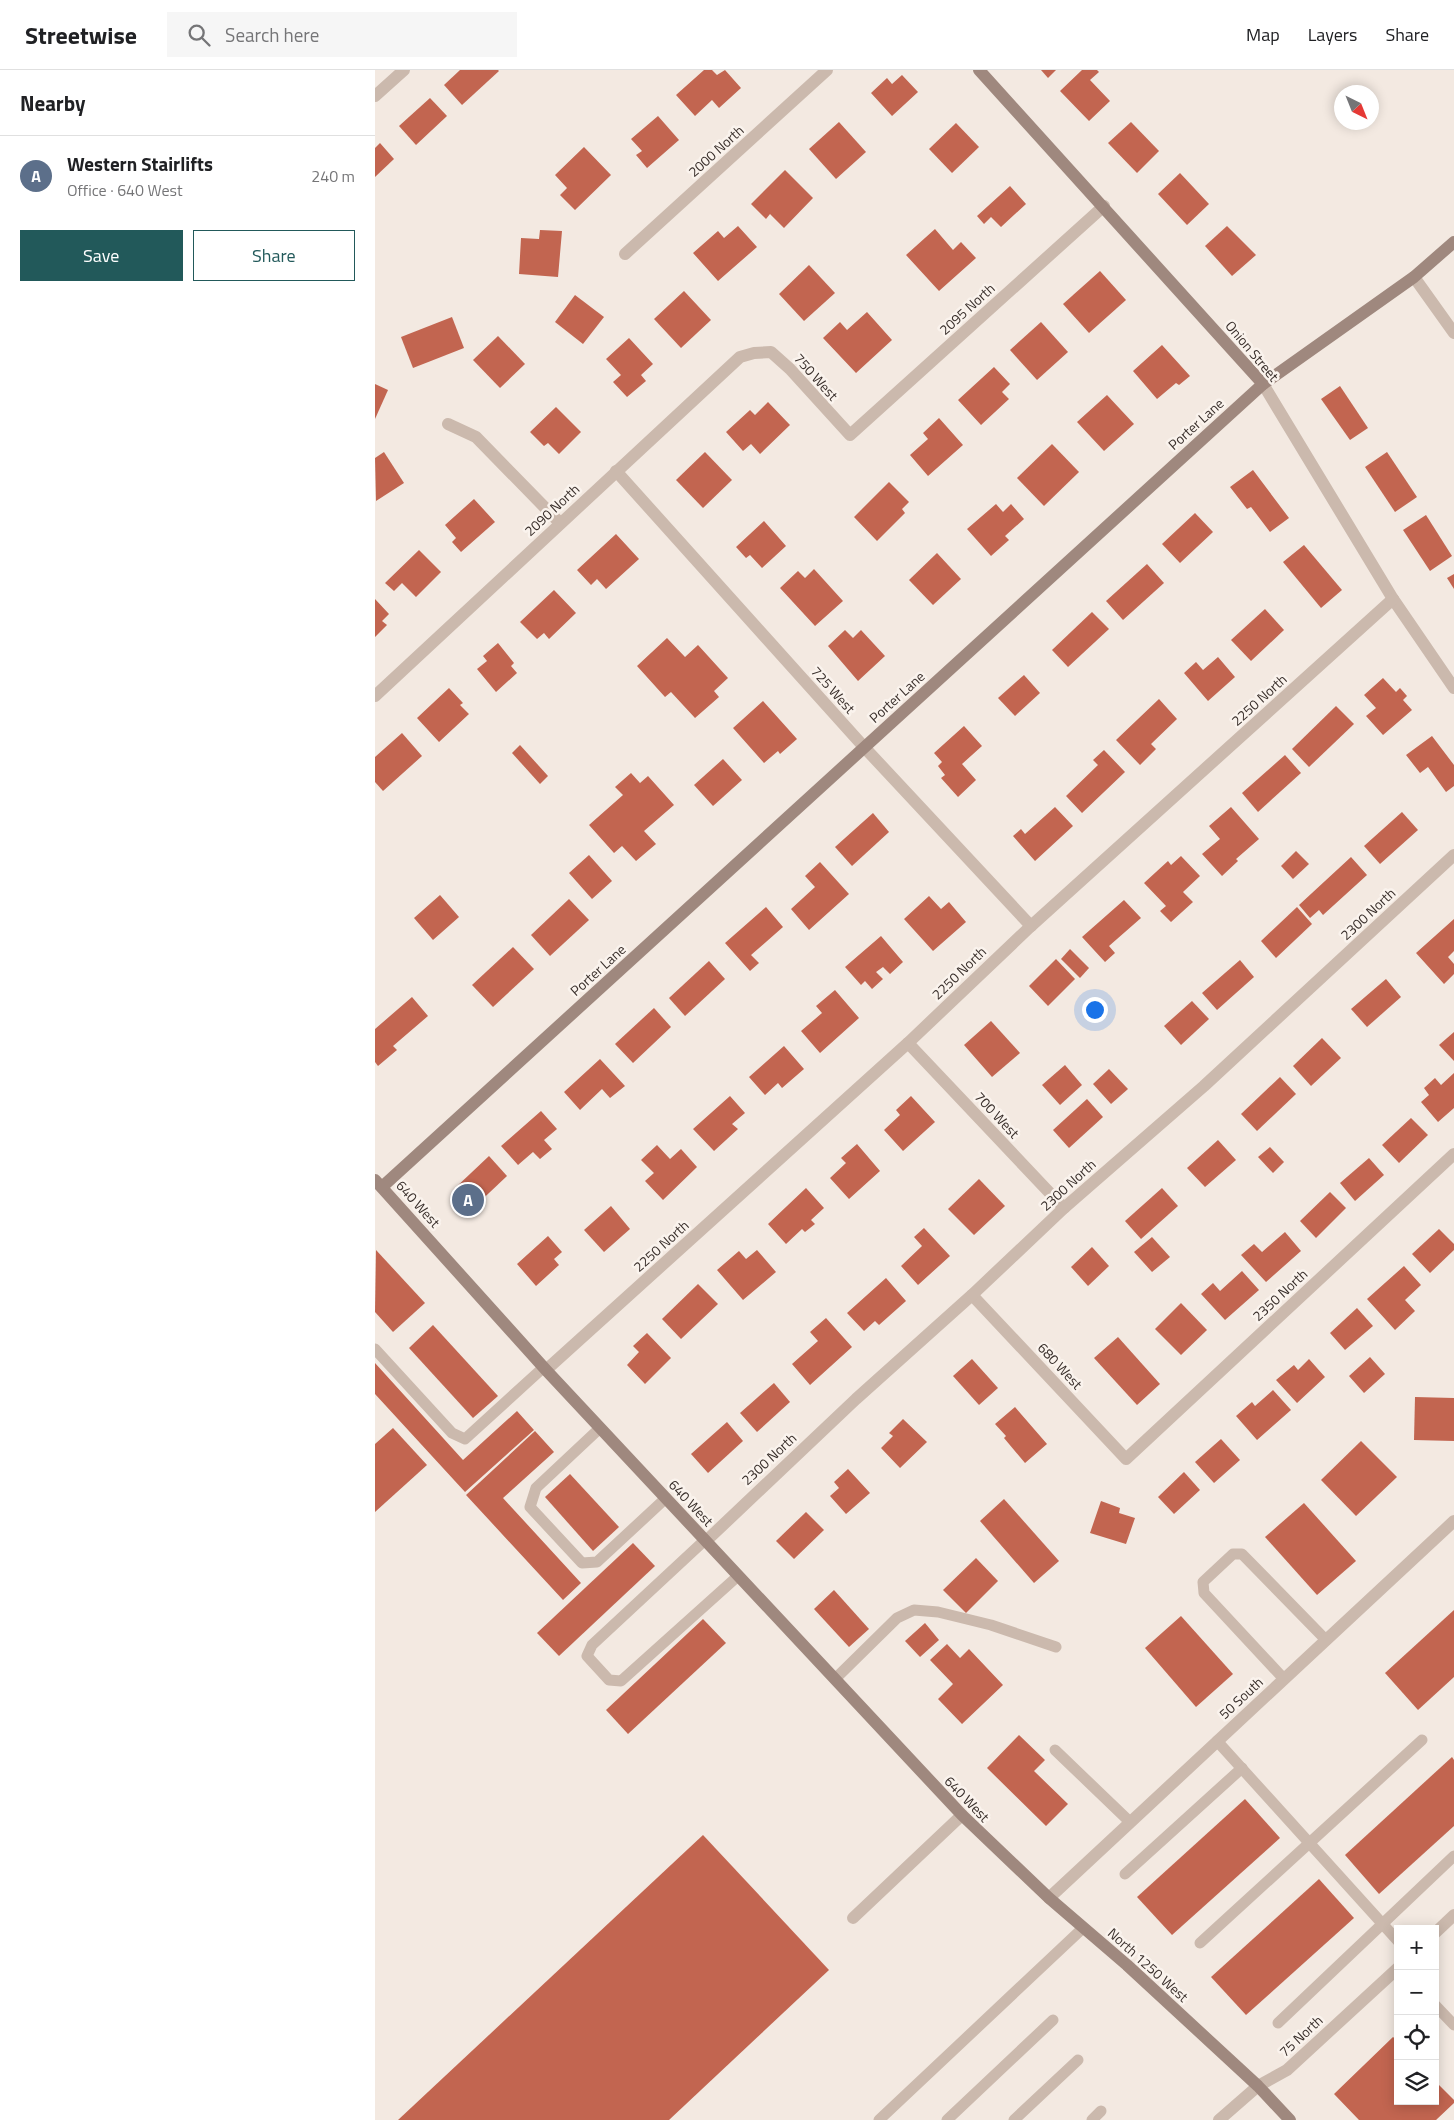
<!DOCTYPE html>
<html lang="en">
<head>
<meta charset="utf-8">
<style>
	body { margin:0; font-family:"Titillium Web",sans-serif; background:#f6f6f6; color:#202124 }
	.controls { position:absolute; right:15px; bottom:15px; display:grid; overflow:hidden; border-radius:0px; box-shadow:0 2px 12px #0003 }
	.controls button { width:45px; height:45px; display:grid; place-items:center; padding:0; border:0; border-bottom:1px solid #e0e0e0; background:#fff; color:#202124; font:25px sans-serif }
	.compass { position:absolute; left:959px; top:15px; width:45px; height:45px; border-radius:50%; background:#fff; box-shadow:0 2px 12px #0003; rotate:137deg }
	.you { position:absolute; left:719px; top:939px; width:18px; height:18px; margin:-12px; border:4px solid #fff; border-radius:50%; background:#1a73e8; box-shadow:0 0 0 8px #1a73e833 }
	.badge { display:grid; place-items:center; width:32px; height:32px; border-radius:50%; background:#22595a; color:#fff; font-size:16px; font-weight:700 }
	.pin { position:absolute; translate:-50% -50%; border:2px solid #fff; box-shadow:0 1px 5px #0006 }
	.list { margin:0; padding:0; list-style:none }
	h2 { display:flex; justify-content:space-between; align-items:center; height:65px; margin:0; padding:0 20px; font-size:21px }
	h2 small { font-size:16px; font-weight:400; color:#757577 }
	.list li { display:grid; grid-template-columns:32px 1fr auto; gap:15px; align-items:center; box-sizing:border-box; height:80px; padding:0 20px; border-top:1px solid #e0e0e0 }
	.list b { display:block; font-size:19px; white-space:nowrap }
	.list p { margin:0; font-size:16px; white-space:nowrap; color:#757577 }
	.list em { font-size:16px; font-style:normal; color:#757577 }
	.actions { display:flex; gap:10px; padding:15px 20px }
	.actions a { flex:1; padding:11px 0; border:1px solid #22595a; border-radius:0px; text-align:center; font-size:18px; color:#22595a }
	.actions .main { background:#22595a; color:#fff }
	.icon { flex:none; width:28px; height:28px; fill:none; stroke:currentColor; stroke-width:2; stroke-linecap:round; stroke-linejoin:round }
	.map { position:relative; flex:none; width:1079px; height:2050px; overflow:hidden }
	header { display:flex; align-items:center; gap:30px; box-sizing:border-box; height:70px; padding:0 25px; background:#fff; border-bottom:1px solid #e0e0e0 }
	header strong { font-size:24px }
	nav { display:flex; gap:28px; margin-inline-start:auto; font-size:18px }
	.search { width:350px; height:45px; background:#f6f6f6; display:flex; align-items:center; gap:12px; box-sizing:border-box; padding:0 18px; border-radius:0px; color:#757577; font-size:19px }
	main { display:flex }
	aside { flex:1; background:#fff }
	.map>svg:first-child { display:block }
	.building { fill:#c26550 }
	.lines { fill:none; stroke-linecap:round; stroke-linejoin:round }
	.lane { stroke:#cbb9ad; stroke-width:11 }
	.street { stroke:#cbb9ad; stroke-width:12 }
	.secondary { stroke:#9f887e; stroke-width:12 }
	.labels { text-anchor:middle; stroke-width:5; stroke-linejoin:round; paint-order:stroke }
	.street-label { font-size:14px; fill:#392f2b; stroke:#faf3ed }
</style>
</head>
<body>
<header>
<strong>Streetwise</strong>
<div class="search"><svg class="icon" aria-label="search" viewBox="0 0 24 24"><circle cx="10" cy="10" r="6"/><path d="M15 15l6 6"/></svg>Search here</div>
<nav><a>Map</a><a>Layers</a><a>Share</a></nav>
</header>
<main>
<aside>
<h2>Nearby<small></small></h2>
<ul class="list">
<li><span class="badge" style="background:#5c6f8a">A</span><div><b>Western Stairlifts</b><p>Office · 640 West</p></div><em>240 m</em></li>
</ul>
<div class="actions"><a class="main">Save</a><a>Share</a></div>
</aside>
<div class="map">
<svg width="1079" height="2050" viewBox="0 0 1079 2050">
	<rect width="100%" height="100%" fill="#f3e9e1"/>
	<g class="building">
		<polygon points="85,0 123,0 124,1 87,35 69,15"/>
		<polygon points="329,0 337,0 342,5 350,0 366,18 344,38 337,30 320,46 301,25"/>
		<polygon points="666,0 681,0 673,8"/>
		<polygon points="707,0 722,0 724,2 715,10 735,31 714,51 685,21"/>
		<polygon points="527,5 543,22 517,46 496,23 512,8 517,14"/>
		<polygon points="55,28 72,46 41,75 24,56"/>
		<polygon points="283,46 304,70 272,98 261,85 267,81 256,69"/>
		<polygon points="464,52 491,82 461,109 434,79"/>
		<polygon points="756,52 784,81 762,103 733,73"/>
		<polygon points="581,53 604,77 577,103 554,79"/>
		<polygon points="5,73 19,89 0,107 0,78"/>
		<polygon points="209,77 236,105 200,140 185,125 192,118 180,105"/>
		<polygon points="410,100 438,128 409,158 395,144 391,149 376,134"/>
		<polygon points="805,103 834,134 812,155 783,124"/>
		<polygon points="635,116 651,134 626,157 616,147 609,154 602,146"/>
		<polygon points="363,156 382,177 343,211 318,183 343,161 349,168"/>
		<polygon points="852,156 881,185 857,206 830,176"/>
		<polygon points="560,159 578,180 586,172 601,188 564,221 531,185"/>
		<polygon points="165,160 187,161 183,207 144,204 146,168 164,169"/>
		<polygon points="434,195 460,223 429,251 404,224"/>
		<polygon points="725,201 751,230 714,263 688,234"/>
		<polygon points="309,221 336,250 306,278 279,249"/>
		<polygon points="200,225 229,247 208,274 180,252"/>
		<polygon points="492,242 517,270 481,303 448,268 465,252 472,260"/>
		<polygon points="77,247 89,278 38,298 26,267"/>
		<polygon points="666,252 693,282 662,310 635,280"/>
		<polygon points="123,266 150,294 125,318 98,290"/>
		<polygon points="254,268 278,294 266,305 271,311 252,327 238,312 246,305 231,289"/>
		<polygon points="787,275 815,306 804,315 801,313 782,329 758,301"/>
		<polygon points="619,297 635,314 627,322 634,329 606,355 583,330"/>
		<polygon points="0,314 13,320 0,349"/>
		<polygon points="965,316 993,358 975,370 946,329"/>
		<polygon points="732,325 759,354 729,381 702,352"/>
		<polygon points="393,332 415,355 385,384 376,374 368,381 351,362 375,340 380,345"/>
		<polygon points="181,337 206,362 184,384 173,373 169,376 155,362"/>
		<polygon points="564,348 588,375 553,406 535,385 553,369 548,363"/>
		<polygon points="677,374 704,402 669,436 642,408"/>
		<polygon points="9,382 29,413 1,431 0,388"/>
		<polygon points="330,382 357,410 328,438 301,410"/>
		<polygon points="1012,382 1042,427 1020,442 990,397"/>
		<polygon points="878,400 914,448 895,462 876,437 872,439 855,417"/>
		<polygon points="514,412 534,432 527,439 530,443 502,471 479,447"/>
		<polygon points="99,429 120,452 86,482 77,472 81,468 70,455"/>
		<polygon points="621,434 628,442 636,434 649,449 630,466 634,470 616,486 592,459"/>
		<polygon points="820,443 838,462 805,493 787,474"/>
		<polygon points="1051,445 1077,486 1055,501 1028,460"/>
		<polygon points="389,451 411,476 387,498 375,485 371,488 361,477"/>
		<polygon points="241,464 264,489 231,519 222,509 216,515 202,500"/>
		<polygon points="929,475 967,520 946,538 908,492"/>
		<polygon points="44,480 66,502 41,527 27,513 19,521 10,513"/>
		<polygon points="562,483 586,509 558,535 534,510"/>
		<polygon points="772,494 789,513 748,550 731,531"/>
		<polygon points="439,499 468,531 440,556 405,518 423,501 430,508"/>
		<polygon points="1079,504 1079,519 1072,508"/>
		<polygon points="179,520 201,543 174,569 169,563 162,569 145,552"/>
		<polygon points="0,529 14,544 7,551 12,555 0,567"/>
		<polygon points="890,539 909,560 876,591 856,570"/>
		<polygon points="717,542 734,559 693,597 677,580"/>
		<polygon points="470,560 478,568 486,560 510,586 483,611 453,576"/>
		<polygon points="292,568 310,587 323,575 353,608 339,621 344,627 320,648 296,622 290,627 262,596"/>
		<polygon points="123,573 139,593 136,596 142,603 121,622 102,599 112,591 108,586"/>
		<polygon points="843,587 860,607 833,631 809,603 821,592 828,600"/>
		<polygon points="649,605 665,623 640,646 623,628"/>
		<polygon points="1008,608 1021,622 1025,618 1032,626 1028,630 1037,640 1008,665 991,646 1001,638 989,625"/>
		<polygon points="74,618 88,633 85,635 94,644 64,672 42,648"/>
		<polygon points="784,629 802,649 776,674 781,679 765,695 741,670"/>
		<polygon points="388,631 422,669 405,684 403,681 389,693 358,658"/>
		<polygon points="961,636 979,654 934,697 917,679"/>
		<polygon points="589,656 607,676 587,694 601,710 583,727 566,708 570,705 563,696 567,692 559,683"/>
		<polygon points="27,663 47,686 8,721 0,712 0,687"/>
		<polygon points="1057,666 1079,695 1079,716 1071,722 1053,697 1045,703 1031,685"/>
		<polygon points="145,675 173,706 165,714 137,683"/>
		<polygon points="729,680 750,702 707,743 691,726 723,695 718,690"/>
		<polygon points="910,685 926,703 883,742 867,723"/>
		<polygon points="348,689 367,710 338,736 319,715"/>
		<polygon points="256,703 265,713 273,706 299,735 269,761 281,774 261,791 247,776 239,783 214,755 248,725 240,717"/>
		<polygon points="680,737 698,756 660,791 638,766 646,759 650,764"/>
		<polygon points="856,737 884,769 861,789 863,791 847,806 827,784 845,769 834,756"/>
		<polygon points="1027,742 1043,760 1005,794 989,776"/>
		<polygon points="498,743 514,762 477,796 460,777"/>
		<polygon points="921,781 934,794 918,809 906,796"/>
		<polygon points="214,785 237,811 217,829 194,803"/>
		<polygon points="806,786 825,806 808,822 818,832 796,852 785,841 791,836 769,813 793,791 796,795"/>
		<polygon points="976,787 992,805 948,845 944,840 935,848 924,835"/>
		<polygon points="445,792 474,824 434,860 416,839 440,817 430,806"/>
		<polygon points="65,825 84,847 58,870 39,848"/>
		<polygon points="554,826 566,839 574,832 591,852 558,881 529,849"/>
		<polygon points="194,829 214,850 175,886 156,865"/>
		<polygon points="749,830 766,848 734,876 740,883 730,892 707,867"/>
		<polygon points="391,837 408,857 376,885 384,893 375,901 350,873"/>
		<polygon points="922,837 937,854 901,888 886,871"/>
		<polygon points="1079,849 1079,881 1073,887 1079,894 1079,904 1069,914 1041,883"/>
		<polygon points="506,866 528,892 515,904 508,897 501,902 508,909 497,919 490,911 486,915 470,897"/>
		<polygon points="138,877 159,899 118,937 97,915"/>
		<polygon points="695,879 714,898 705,908 686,889"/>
		<polygon points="681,889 700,909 673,936 654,916"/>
		<polygon points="865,890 879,907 842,940 827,923"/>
		<polygon points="334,891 350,909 310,946 294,928"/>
		<polygon points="1011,909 1026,927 992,957 976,939"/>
		<polygon points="460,920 484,948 445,983 426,961 447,943 441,936"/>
		<polygon points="37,927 53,946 18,976 22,980 3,996 0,992 0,959"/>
		<polygon points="817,931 834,949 806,975 789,956"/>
		<polygon points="279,938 296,957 258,993 240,974"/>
		<polygon points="616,951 645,983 617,1007 589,975"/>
		<polygon points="1079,962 1079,991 1064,975"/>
		<polygon points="947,968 966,988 936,1016 918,996"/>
		<polygon points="409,976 429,999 407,1018 403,1013 390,1025 374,1007"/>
		<polygon points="225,989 250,1016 235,1028 227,1019 205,1040 189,1022"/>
		<polygon points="690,995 707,1015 685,1035 667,1015"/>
		<polygon points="734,999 753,1019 736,1034 718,1014"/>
		<polygon points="1079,1003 1079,1038 1063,1052 1046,1032 1054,1025 1049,1018 1060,1008 1066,1015"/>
		<polygon points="905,1007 921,1024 882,1061 866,1044"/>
		<polygon points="355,1026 370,1043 357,1054 363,1059 339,1081 318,1059"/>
		<polygon points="536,1026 560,1052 528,1081 509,1060 525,1045 521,1040"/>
		<polygon points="712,1029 728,1047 694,1078 678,1060"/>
		<polygon points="166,1041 182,1059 169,1070 177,1079 165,1089 158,1082 143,1095 126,1076"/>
		<polygon points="1036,1048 1053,1065 1024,1093 1007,1075"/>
		<polygon points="843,1070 861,1090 830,1117 812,1098"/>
		<polygon points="482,1074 505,1101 474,1129 455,1108 471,1093 466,1088"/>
		<polygon points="282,1075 295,1089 306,1079 322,1097 288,1130 270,1111 279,1103 266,1090"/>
		<polygon points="895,1077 909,1092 898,1103 883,1087"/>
		<polygon points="114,1086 132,1106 96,1140 78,1120"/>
		<polygon points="994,1088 1009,1105 980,1131 965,1113"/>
		<polygon points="604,1109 630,1136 599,1165 573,1139"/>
		<polygon points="431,1118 449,1138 436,1150 440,1154 430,1162 427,1159 411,1174 393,1154"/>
		<polygon points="787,1118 803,1136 766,1169 750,1151"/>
		<polygon points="955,1122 971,1138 941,1168 925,1151"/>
		<polygon points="236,1136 255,1159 229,1182 209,1160"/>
		<polygon points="549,1158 575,1186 543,1215 526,1196 547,1176 539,1167"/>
		<polygon points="1064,1159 1079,1174 1079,1180 1055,1203 1037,1184"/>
		<polygon points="910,1162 926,1181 891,1212 866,1185 879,1174 887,1182"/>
		<polygon points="173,1166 187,1182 179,1189 184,1195 161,1216 142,1194"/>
		<polygon points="777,1167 795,1187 777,1202 759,1182"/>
		<polygon points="717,1177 734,1196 713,1216 696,1197"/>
		<polygon points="1,1180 50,1233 18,1262 0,1242"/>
		<polygon points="382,1180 401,1202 368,1230 342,1200 364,1181 371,1189"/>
		<polygon points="1029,1196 1046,1215 1030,1230 1040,1241 1020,1260 992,1229"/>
		<polygon points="867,1201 884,1220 850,1250 826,1224 838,1213 845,1221"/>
		<polygon points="511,1208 531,1231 504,1255 500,1251 489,1261 472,1243"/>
		<polygon points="323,1214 343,1234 306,1269 287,1249"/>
		<polygon points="806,1233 832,1260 806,1285 780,1259"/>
		<polygon points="982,1238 998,1256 970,1280 955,1263"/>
		<polygon points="451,1248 477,1277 435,1315 417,1294 443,1271 435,1262"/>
		<polygon points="58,1255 123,1326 98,1348 34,1278"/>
		<polygon points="272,1263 296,1288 270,1314 252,1295 264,1282 258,1276"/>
		<polygon points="743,1267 785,1314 762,1335 719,1288"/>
		<polygon points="995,1287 1010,1304 989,1323 974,1306"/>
		<polygon points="597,1289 623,1318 604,1335 578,1306"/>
		<polygon points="934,1289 950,1307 922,1333 901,1310 919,1295 923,1300"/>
		<polygon points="0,1293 88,1390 142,1341 159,1360 90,1422 0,1324"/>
		<polygon points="399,1313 415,1332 382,1362 365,1343"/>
		<polygon points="898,1320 916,1340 882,1370 861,1346 877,1332 880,1336"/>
		<polygon points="1040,1327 1079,1328 1079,1371 1039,1370"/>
		<polygon points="640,1337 672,1374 650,1393 629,1368 631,1366 620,1354"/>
		<polygon points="528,1349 552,1372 525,1398 506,1378 518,1366 514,1363"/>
		<polygon points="352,1352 368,1371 333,1403 316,1384"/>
		<polygon points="18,1358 52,1395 0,1442 0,1374"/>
		<polygon points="160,1361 179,1382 128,1428 206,1513 188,1530 91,1425"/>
		<polygon points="846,1369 865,1390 839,1413 820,1392"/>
		<polygon points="986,1371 1022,1407 981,1446 946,1410"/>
		<polygon points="473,1399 495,1423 471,1444 455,1426 464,1418 459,1412"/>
		<polygon points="809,1402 825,1420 799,1444 783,1427"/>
		<polygon points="195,1404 244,1457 218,1481 170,1427"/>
		<polygon points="629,1429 684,1491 659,1513 605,1451"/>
		<polygon points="726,1431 745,1438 744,1443 760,1448 751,1474 715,1463"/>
		<polygon points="929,1433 981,1491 942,1525 890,1467"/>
		<polygon points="431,1442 449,1460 419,1489 401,1471"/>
		<polygon points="258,1473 280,1496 184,1586 162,1563"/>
		<polygon points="601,1488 623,1511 591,1543 568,1520"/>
		<polygon points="459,1520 494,1559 474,1577 439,1539"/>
		<polygon points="1079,1540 1079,1607 1043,1640 1010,1603"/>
		<polygon points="806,1546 858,1604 821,1637 770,1578"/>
		<polygon points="328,1549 351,1573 253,1664 231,1640"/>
		<polygon points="550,1553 564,1570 545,1587 530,1571"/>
		<polygon points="572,1574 585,1588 594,1579 628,1615 587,1654 563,1629 578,1614 555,1590"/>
		<polygon points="644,1665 670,1690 659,1701 693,1734 671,1756 612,1698"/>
		<polygon points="1077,1687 1079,1690 1079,1756 1004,1824 970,1785"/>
		<polygon points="870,1729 905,1768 797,1865 762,1827"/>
		<polygon points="328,1765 454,1900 294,2050 23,2050"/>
		<polygon points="944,1809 979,1848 871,1945 836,1907"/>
		<polygon points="1018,1967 1023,1971 1023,2031 1060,2031 1060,2011 1079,2030 1079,2033 1061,2050 984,2050 959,2024"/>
	</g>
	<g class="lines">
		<g class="lane">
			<polyline points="0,1279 77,1363 90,1369 169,1297"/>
			<polyline points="225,1358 161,1418 155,1437 207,1493 222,1492 291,1428"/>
			<polyline points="330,1470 217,1575 212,1586 234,1610 246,1611 363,1506"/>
			<polyline points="460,1609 522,1548 539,1540 563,1542 616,1555 681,1577"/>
			<polyline points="909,1609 829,1523 828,1512 858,1484 867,1484 951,1570"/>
			<polyline points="842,1671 1023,1871"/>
			<polyline points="680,1680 755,1752"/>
			<polyline points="750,1804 867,1698"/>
			<polyline points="825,1873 1047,1670"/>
			<polyline points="1060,1935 1079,1955"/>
			<polyline points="903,1953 1079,1786"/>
			<polyline points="504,2050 708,1858"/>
			<polyline points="572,2050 678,1950"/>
			<polyline points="639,2050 703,1990"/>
			<polyline points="717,2050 726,2041"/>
		</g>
		<g class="street">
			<polyline points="0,26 29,0"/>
			<polyline points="250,184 452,0"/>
			<polyline points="1039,207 1079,263"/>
			<polyline points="888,314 1018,529 1079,618"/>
			<polyline points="73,354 101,367 185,453"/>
			<polyline points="241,401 489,677 656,856"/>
			<polyline points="0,626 365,287 379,283 396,282 415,299 475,365 729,136"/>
			<polyline points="533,973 689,1138"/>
			<polyline points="597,1225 751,1389 1079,1084"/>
			<polyline points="171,1300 533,973 656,856 1018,529"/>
			<polyline points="331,1471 481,1329 597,1225 689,1138 829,1016 1079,785"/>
			<polyline points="674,1828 1079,1451"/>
			<polyline points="478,1848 587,1745"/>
			<polyline points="1060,1863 1079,1845"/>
			<polyline points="844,2050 883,2016 912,2000 1023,1898"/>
		</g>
		<g class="secondary">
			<polyline points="604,0 888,314"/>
			<polyline points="0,1110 171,1300 587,1745 674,1828 752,1895 883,2016 915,2050"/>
			<polyline points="7,1117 888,314 1039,207 1079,172"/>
		</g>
	</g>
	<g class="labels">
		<g class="street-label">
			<text transform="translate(341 81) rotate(-42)" y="5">2000 North</text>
			<text transform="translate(592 239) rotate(-42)" y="5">2095 North</text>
			<text transform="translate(877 281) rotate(50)" y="5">Onion Street</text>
			<text transform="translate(441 307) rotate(48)" y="5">750 West</text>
			<text transform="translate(821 354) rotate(-42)" y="5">Porter Lane</text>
			<text transform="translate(177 440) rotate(-43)" y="5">2090 North</text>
			<text transform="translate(458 620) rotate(48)" y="5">725 West</text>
			<text transform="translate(522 627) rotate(-42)" y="5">Porter Lane</text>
			<text transform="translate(884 630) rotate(-42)" y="5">2250 North</text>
			<text transform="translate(993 844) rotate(-43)" y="5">2300 North</text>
			<text transform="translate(223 900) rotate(-42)" y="5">Porter Lane</text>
			<text transform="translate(584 903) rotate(-44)" y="5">2250 North</text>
			<text transform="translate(622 1045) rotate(47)" y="5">700 West</text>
			<text transform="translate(693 1115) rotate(-42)" y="5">2300 North</text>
			<text transform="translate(43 1134) rotate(48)" y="5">640 West</text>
			<text transform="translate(286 1176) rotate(-42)" y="5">2250 North</text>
			<text transform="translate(905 1225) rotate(-43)" y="5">2350 North</text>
			<text transform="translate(685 1296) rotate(47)" y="5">680 West</text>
			<text transform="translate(394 1389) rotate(-43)" y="5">2300 North</text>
			<text transform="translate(316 1433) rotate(47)" y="5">640 West</text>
			<text transform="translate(866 1628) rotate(-43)" y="5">50 South</text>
			<text transform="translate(592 1729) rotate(46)" y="5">640 West</text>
			<text transform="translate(773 1895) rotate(42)" y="5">North 1250 West</text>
			<text transform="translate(926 1966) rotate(-43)" y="5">75 North</text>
		</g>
	</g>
</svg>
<div class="controls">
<button>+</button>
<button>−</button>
<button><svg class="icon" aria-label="locate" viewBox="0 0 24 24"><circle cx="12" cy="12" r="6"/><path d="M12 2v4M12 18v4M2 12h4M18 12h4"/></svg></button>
<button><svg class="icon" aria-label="layers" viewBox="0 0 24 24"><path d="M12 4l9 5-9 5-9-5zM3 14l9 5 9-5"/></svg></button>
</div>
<svg class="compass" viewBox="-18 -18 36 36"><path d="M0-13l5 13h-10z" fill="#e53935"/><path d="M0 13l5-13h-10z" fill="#757577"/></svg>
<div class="you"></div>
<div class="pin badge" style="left:93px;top:1130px;background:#5c6f8a">A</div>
</div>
</main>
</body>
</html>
